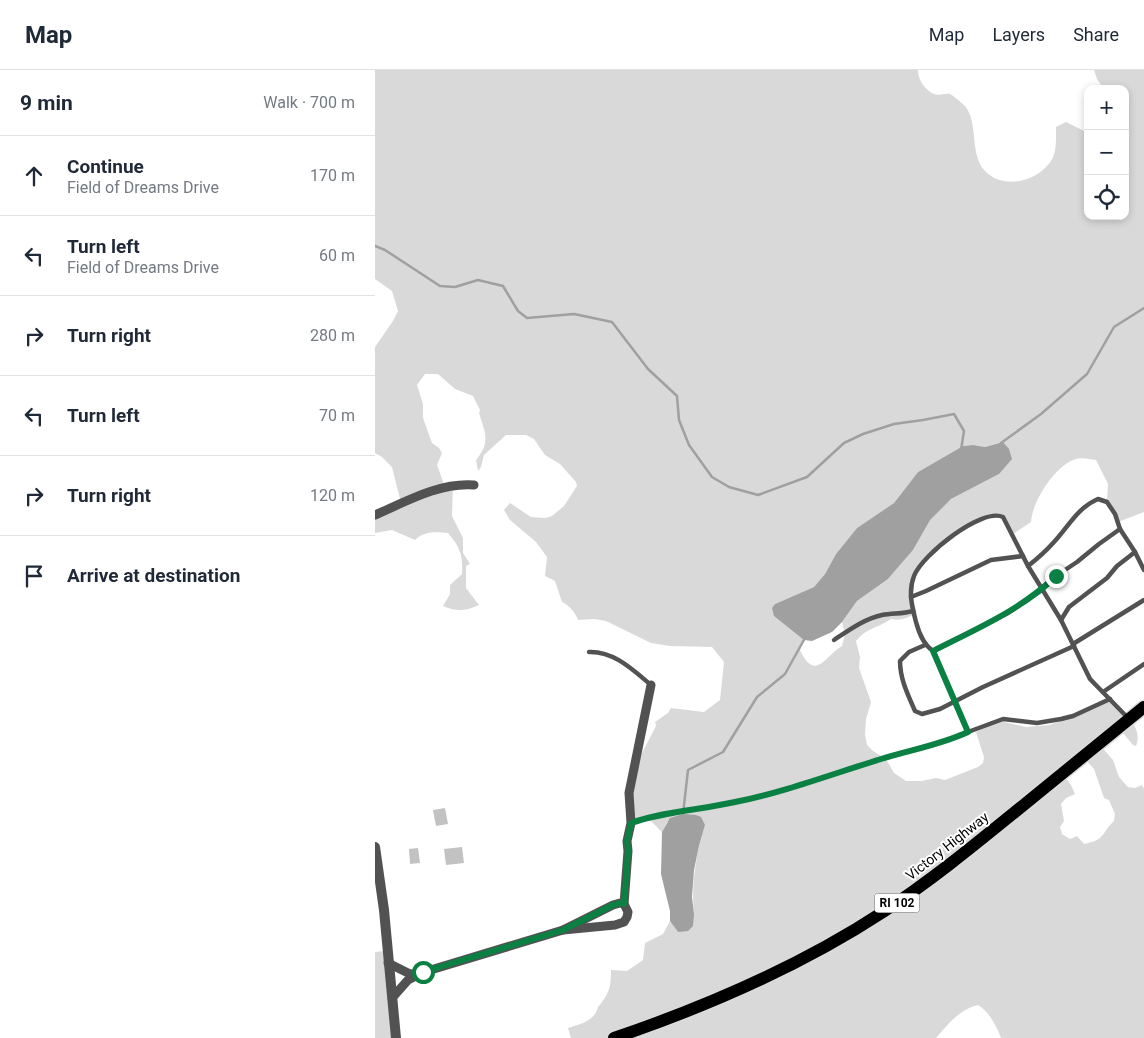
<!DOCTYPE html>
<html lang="en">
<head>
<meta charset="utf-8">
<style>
	body { margin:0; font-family:Roboto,sans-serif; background:#f6f6f7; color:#1f2937 }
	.controls { position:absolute; right:15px; top:15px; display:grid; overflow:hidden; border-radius:10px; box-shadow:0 2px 8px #0003 }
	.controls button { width:45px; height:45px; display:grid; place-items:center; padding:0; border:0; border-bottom:1px solid #e0e1e3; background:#fff; color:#1f2937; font:25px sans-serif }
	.stop { position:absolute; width:15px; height:15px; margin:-11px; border:4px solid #0b8043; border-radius:50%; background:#fff }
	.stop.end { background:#0b8043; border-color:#fff; box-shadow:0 1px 5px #0008 }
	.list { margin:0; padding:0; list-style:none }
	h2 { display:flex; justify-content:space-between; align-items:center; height:65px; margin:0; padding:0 20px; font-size:21px }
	h2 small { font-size:16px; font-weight:400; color:#747a83 }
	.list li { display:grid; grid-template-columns:32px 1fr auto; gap:15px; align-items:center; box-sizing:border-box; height:80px; padding:0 20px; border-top:1px solid #e0e1e3 }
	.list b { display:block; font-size:19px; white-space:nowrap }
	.list p { margin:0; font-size:16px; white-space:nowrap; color:#747a83 }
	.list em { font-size:16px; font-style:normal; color:#747a83 }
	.icon { flex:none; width:28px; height:28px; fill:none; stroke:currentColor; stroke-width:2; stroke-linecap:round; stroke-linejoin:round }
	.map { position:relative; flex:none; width:769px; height:968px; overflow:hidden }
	header { display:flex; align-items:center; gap:30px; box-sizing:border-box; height:70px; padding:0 25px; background:#fff; border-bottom:1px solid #e0e1e3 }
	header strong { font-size:24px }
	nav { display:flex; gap:28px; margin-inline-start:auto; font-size:18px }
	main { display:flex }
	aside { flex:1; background:#fff }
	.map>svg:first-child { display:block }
	.green { fill:#d9d9d9; fill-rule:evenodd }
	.water { fill:#a0a0a0 }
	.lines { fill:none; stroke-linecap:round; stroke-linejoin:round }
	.stream { stroke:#a0a0a0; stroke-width:2.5 }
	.building { fill:#c2c2c2 }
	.primary-casing { stroke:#dbdbdb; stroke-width:15 }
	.path { stroke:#747474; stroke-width:1; stroke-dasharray:1 2.5; stroke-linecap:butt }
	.service { stroke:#525252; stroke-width:4.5 }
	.minor { stroke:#525252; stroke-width:9 }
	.tertiary { stroke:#525252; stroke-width:10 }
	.primary { stroke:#000; stroke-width:12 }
	.route { stroke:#0b8043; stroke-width:6 }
	.labels { text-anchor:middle; stroke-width:4; stroke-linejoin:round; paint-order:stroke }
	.shield { fill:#fff; stroke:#4c4c4c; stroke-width:1 }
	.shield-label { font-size:12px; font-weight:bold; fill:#000 }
	.street-label { font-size:14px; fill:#000; stroke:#fff }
</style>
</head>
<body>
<header>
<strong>Map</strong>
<nav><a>Map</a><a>Layers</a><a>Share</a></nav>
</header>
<main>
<aside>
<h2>9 min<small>Walk · 700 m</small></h2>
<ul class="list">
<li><svg class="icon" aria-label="ahead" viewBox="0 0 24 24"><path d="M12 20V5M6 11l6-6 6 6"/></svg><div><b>Continue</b><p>Field of Dreams Drive</p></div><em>170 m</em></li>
<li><svg class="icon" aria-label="left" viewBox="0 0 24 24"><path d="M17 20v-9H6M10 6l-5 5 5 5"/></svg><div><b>Turn left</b><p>Field of Dreams Drive</p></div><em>60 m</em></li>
<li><svg class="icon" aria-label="right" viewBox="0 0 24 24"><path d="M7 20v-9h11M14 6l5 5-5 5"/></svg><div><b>Turn right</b></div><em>280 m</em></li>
<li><svg class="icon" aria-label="left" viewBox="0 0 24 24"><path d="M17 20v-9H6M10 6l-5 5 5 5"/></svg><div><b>Turn left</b></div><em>70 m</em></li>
<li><svg class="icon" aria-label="right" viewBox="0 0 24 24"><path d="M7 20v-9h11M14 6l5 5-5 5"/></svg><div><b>Turn right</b></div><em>120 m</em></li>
<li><svg class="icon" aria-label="arrive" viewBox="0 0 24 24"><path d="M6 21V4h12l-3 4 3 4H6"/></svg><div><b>Arrive at destination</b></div></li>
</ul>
</aside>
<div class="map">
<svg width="769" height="968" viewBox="0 0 769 968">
	<rect width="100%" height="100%" fill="#fff"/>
	<g class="green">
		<path d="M0 0H543C543 10 550 20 559 24 564 26 570 23 575 24 579 26 587 33 590 36 604 53 594 84 610 101 628 120 662 112 676 91 682 82 681 68 681 57L691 52 713 63V146H750V19H729L722 9 719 0H769V442L743 452 732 431 733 414 721 390C714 389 708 387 701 389 680 395 657 432 656 452L638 464 631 448 625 444 607 447 560 477 552 486 538 504 536 524 542 543C532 548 527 551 516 549 503 558 491 558 481 571L485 587 484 598 496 632 491 649 490 665 492 675 498 681 511 689 519 703 531 711H547L561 708 570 710 603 697 608 693 609 687 601 662 625 651 651 657 674 655 706 644 733 630C747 641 769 656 761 676L758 675 743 657 724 674 738 690 744 707 753 717 760 718 767 715 769 719V968H626C622 957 614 941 603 935 585 939 573 954 561 968H196L193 958C205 954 220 951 223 937 234 924 236 918 236 900L252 901 268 890 270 873 288 864 295 851 303 862 319 844C316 814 321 785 330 755L292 752 287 762 276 751 256 749V716L267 683 281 656 280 652 293 643 296 638 329 642 345 630 349 592 337 577 295 576 276 573 231 551 219 549 203 550C200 542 194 535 187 532L180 511 170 506 172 487 161 472 135 450 129 440 135 433 156 447 170 448 177 446 189 436 202 416 201 412 185 394 170 385 159 369 151 365H131L109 385 106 397 103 401 101 390C116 372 110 363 104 343L105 340 98 326 80 319 63 304H50L42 315 48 334V348L57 373 64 378 67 383 62 395 70 417 78 415 77 446 88 468V483L95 494 91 496V518L104 535C91 541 81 542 68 536L75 524V515L87 504C88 485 85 477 73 463 60 462 50 461 40 470L17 460 0 463V445L26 433 17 397 7 387 0 383V277L18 251 23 241 17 221 0 209ZM628 372 624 404 576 429 554 450 538 480 513 509 482 531 467 552 470 564 467 576C451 585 440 613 425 580L429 570 400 534 439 517 450 504 461 484 482 458 519 433 543 402 588 376 598 375 610 377ZM707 686 719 699 729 728 734 730 740 744 739 751C726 763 731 770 709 774L702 766 695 769 687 764 685 757 689 751 686 734 691 728 700 724 696 715 687 703Z"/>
		<polygon points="10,881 20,968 0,968 0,882"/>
	</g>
	<g class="water">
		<polygon points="628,372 634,379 637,389 624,404 576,429 555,450 538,480 513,509 482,531 467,552 457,562 437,571 429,570 399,546 397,538 400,534 439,517 450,504 461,484 482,458 519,433 543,402 588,376 598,375 610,377"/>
		<polygon points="308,744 321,745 326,747 330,755 324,776 319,800 317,827 319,844 318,856 313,861 303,862 295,851 295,841 286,804 287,762 295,748"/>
	</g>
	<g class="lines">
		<g class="stream">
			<polyline points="0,176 10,180 65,216 80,217 103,210 128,216 143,241 152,248 199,244 237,252 273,299 302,326 304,350 314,375 337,407 354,417 383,425 432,407 469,373 488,364 519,354 548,350 579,344 589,361 586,380"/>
			<polyline points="626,373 666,344 712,304 739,257 769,238"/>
			<polyline points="308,744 313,700 348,682 382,627 410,604 430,568"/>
		</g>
	</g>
	<g class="building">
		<polygon points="70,738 73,754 61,756 58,740"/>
		<polygon points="87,777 89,793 71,795 69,779"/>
		<polygon points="43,778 45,793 35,794 34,779"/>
	</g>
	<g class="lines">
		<g class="primary-casing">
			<path id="primary" d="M239 968C333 936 424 897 508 842 554 812 597 777 640 742 683 707 726 672 769 637"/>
		</g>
		<path class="path" d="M264 750C294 739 327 739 358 733 409 723 458 703 507 688 534 680 563 676 588 664"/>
		<g class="service">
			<polyline points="653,496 686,550 715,609 753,648"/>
			<polyline points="536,527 551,521 616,490 648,486"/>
			<polyline points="686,550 694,537 732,508 742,496 760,482"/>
			<path d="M459 570C474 560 489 549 507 545 518 543 528 544 538 541"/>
			<polyline points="698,574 769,530"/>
			<path d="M550 575 534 582 525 591C525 609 533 625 540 641L547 644 565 639 608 617 699 576"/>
			<polyline points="558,581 633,543 667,520 681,506 702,492 724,474 745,459"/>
			<path d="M214 582C239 581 258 600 276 615"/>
			<polyline points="728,622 769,594"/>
			<path d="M735 629 698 646 686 649 662 653 628 649 593 662 558 581C548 574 544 563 541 552 537 537 533 521 539 506 547 485 607 437 628 447L653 496C662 489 671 481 679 472 694 456 702 438 723 429L732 432 740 444 745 459 760 482 769 500"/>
		</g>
		<g class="minor">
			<path d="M0 445C30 432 65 412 99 415"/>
			<polyline points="188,860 238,835 245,833 249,834 253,781 252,771 256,753 254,723 276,615"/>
			<polyline points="13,893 33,903 41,905"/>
			<polyline points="17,928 33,910 49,902 188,860 240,855 249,852 252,847 253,842 249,834"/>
		</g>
		<polyline class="tertiary" points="0,777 9,840 21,968"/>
		<use href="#primary" class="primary"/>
	</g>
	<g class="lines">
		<path class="route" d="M48 902 188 860 238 835 245 833 249 834 253 781 252 771 256 753C290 741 325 740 360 732 410 722 457 704 506 689 535 680 565 675 593 662L558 581C601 559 646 540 681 506"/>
	</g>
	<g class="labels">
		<rect class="shield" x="499.5" y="823.5" width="45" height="19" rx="4"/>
		<g class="shield-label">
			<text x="522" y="837">RI 102</text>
		</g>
		<g class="street-label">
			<text transform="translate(572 776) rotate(-38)" y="5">Victory Highway</text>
		</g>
	</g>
</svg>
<div class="controls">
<button>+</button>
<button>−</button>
<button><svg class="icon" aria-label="locate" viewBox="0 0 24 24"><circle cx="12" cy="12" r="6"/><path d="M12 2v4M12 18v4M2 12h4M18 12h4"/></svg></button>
</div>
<div class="stop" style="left:48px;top:902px"></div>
<div class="stop end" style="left:681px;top:506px"></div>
</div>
</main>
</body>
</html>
